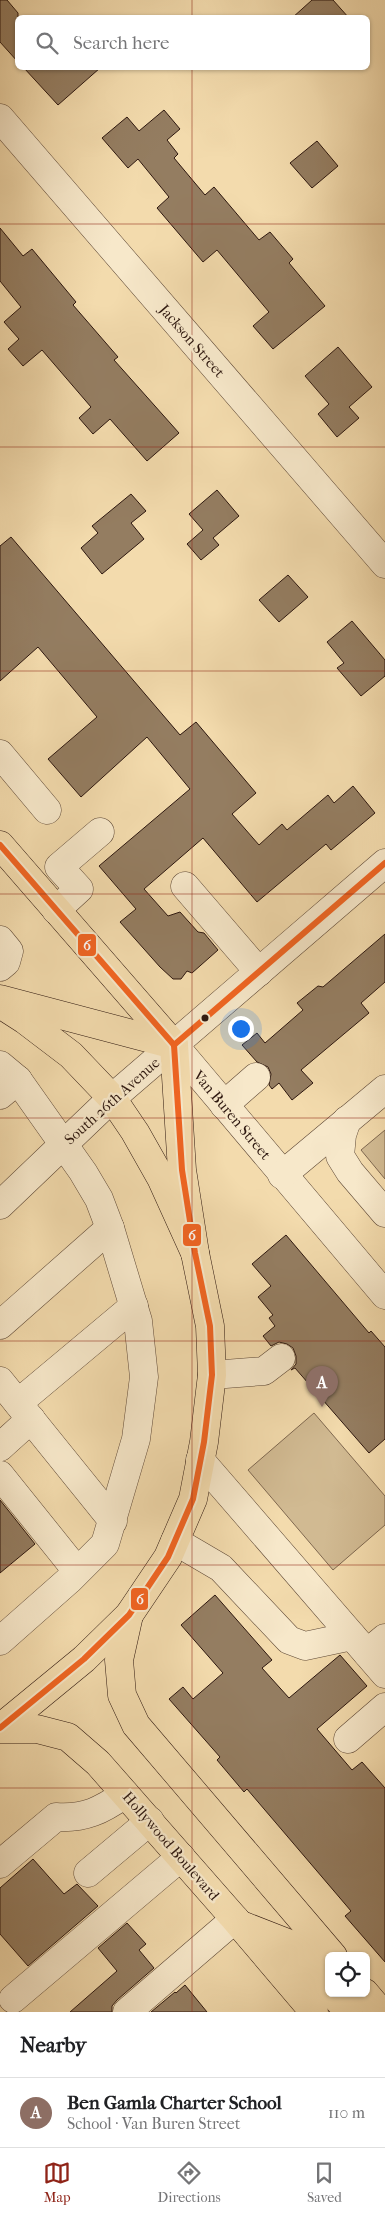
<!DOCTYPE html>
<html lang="en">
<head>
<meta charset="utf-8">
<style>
	body { margin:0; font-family:"IM FELL French Canon",serif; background:#f2f2f2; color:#202124 }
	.controls { position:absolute; right:15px; bottom:15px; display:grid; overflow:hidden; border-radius:8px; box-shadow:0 1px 4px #0004 }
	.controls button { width:45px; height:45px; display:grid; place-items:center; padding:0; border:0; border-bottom:1px solid #e0e0e0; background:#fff; color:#202124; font:25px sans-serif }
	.you { position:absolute; left:240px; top:1028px; width:18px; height:18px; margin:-12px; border:4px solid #fff; border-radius:50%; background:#1a73e8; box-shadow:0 0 0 8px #1a73e833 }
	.badge { display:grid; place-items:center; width:32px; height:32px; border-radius:50%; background:#8f2418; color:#fff; font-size:16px; font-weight:700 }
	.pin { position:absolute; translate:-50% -41px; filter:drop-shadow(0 1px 2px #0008) }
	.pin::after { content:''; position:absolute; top:26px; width:18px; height:15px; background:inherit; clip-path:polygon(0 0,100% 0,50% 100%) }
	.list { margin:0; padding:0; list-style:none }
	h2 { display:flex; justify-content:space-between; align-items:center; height:65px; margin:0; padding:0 20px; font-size:21px }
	h2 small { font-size:16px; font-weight:400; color:#757577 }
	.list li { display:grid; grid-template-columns:32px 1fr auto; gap:15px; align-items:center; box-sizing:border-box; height:70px; padding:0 20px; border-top:1px solid #e0e0e0 }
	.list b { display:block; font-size:19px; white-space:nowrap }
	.list p { margin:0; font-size:16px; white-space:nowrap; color:#757577 }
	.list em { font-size:16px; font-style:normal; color:#757577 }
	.icon { flex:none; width:28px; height:28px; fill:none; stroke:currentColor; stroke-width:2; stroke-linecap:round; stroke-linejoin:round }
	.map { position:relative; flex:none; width:385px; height:2012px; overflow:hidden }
	.search { position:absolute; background:#fff; box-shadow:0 1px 4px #0004; left:15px; right:15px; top:15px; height:55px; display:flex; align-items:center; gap:12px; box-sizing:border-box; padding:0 18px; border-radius:8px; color:#757577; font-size:19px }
	.sheet { height:135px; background:#fff }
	nav { display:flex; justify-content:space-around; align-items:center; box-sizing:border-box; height:70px; border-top:1px solid #e0e0e0; background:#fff; font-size:14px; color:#757577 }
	nav a { display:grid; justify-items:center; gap:2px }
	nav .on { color:#8f2418 }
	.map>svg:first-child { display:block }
	.pitch { fill:#d1ba92; stroke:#7f6850 }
	.building { fill:#947d61; stroke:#2d170f }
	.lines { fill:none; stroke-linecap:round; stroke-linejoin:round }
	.minor-casing { stroke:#5e4836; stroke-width:29 }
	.major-casing { stroke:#2d170f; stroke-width:29 }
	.highway-casing { stroke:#2d170f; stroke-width:29 }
	.minor { stroke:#f7e8ca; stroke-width:28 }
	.major { stroke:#f3dbad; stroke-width:28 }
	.highway { stroke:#f3dbad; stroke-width:28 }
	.bus-1-casing { stroke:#f7e8ca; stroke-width:10 }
	.bus-1 { stroke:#f26522; stroke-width:6 }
	.grid { fill:none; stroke:#8f2418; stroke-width:1; stroke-opacity:0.55 }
	.bus-dot { fill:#2d170f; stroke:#f7e8ca; stroke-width:2 }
	.labels { text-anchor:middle; stroke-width:4.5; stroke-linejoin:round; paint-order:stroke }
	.street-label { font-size:15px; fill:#2d170f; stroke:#f7e8ca }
	.line-badge { stroke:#f7e8ca; stroke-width:2 }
	.badge-label { font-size:14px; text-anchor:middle; font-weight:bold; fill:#fff }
</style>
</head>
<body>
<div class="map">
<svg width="385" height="2012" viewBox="0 0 385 2012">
	<rect width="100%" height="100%" fill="#f3dbad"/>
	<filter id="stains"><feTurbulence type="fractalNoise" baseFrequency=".004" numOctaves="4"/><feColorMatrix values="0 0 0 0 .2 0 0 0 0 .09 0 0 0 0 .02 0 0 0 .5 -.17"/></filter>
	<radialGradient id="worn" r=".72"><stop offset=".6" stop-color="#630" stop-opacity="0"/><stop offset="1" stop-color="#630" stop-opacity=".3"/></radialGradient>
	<g class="pitch">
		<polygon points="385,1130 385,1179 361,1150"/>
		<polygon points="314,1413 385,1496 385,1525 333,1570 248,1470"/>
	</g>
	<g class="building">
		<polygon points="0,0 7,0 18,13 18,62 0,42"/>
		<polygon points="312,0 333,0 349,18 292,18"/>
		<polygon points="24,68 100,68 58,105"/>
		<polygon points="164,110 180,129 167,140 178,154 174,158 205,195 214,187 259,240 270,232 293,259 289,263 325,306 273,349 253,326 269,312 217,250 203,262 157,208 169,197 138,159 128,168 102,138 127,117 139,131"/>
		<polygon points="317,141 338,166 312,188 290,163"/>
		<polygon points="0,228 23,256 32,249 76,302 73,305 118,357 114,360 179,433 147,461 110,419 93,434 79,418 91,407 42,350 23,366 8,349 19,339 4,322 21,307 0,281"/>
		<polygon points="338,347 372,387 349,407 359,418 337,437 318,414 329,404 305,376"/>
		<polygon points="217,490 239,516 213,538 219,545 201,560 187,544 203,530 189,514"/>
		<polygon points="131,494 146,511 131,523 144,539 102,574 81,548 98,533 92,526"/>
		<polygon points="11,537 180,735 196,722 256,793 232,814 259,845 282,824 287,830 328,795 334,803 353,786 375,813 331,850 326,844 257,902 203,838 144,889 168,916 180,912 198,932 204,933 218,950 192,973 187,971 181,979 173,979 160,967 120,922 136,909 99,866 190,789 147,737 81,797 48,759 97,717 38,647 0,681 0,546"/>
		<polygon points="288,575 308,597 279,622 259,600"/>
		<polygon points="352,621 385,660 385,676 361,696 337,668 344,663 327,642"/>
		<polygon points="385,934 385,982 361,1003 369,1013 301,1070 313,1083 292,1100 279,1083 272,1089 269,1085 271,1074 268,1067 257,1062 242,1045 257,1033 265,1043 303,1010 297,1003 318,986 323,987"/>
		<polygon points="286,1235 369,1333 371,1331 385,1347 385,1439 369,1453 295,1368 291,1370 296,1364 296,1356 293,1348 287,1344 279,1342 271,1346 263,1336 275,1326 269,1318 273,1315 258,1297 271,1286 252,1264"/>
		<polygon points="0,1500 35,1544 0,1573"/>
		<polygon points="215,1595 272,1660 262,1668 289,1698 340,1655 367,1686 317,1729 352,1770 362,1762 385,1788 385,1962 345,1916 351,1911 247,1789 244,1792 217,1760 220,1757 169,1699 183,1687 193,1699 223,1673 181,1625"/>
		<polygon points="33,1859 64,1894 77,1884 98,1906 28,1966 0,1934 0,1888"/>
		<polygon points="127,1923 146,1944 139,1950 154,1968 117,2000 112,2006 112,2012 70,2012 117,1971 98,1948"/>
		<polygon points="185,1985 207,2012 151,2012 175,1992 176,1993"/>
	</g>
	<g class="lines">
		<g class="minor-casing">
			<g id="minor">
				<polyline points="0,118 385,564"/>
				<polyline points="0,754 47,810"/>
				<polyline points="185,886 259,972"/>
				<polyline points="56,910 79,889 59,867 100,832"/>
				<polyline points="0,940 9,951 6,962 0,967"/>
				<polyline points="174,1045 385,1295"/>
				<polyline points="0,1065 18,1080 83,1172 99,1199 110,1228 138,1321 144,1377 136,1439 105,1544 69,1580 0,1641"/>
				<polyline points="0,1095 18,1080"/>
				<polyline points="224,1105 256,1077"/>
				<polyline points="347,1120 342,1135 340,1156 350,1172 385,1213"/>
				<polyline points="282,1175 385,1089"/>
				<polyline points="0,1205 112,1098 385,863"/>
				<polyline points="0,1325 110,1228"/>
				<polyline points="212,1375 264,1371 281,1358"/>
				<polyline points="0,1381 113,1521"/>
				<polyline points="18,1403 134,1306"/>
				<polyline points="0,1447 31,1419"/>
				<polyline points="200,1460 385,1674"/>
				<polyline points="0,1475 77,1571"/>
				<polyline points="175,1541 221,1568 289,1640 305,1646 352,1636"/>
				<polyline points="367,1653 385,1638"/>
				<polyline points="348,1739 385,1707"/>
				<path d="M0 1864 56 1817C85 1819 102 1810 125 1794"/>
				<polyline points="88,1873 150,1821"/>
				<polyline points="13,1999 181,1857"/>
				<polyline points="127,2012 235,1919"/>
			</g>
		</g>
		<g class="major-casing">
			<g id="major">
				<polyline points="0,845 174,1045"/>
				<polyline points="0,1004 25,1020 71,1055 112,1098 135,1132 161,1178 195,1253 210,1326 212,1375 204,1442 193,1499 168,1557 129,1615 84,1659 0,1728"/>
				<polyline points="129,1615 119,1660 122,1695 136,1725 333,1956"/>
				<polyline points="0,1729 37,1729 68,1737 98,1763 235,1919 314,2012"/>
				<polyline points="244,1926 290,1944 329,1989"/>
				<polyline points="332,1993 349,2012"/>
				<polyline points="365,1993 381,2012"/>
			</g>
		</g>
		<g class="highway-casing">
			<polyline id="highway" points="0,999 174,1045 182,1170 195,1253"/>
		</g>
		<use href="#minor" class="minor"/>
		<use href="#major" class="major"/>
		<use href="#highway" class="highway"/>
		<g class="bus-1-casing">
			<g id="bus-1">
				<polyline points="0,845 174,1045"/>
				<polyline points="174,1045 385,863"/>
				<polyline points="0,1728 84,1659 129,1615 168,1557 193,1499 204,1442 212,1375 210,1326 195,1253 182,1170 174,1045"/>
			</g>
		</g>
		<use href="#bus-1" class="bus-1"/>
	</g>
	<path class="grid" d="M192 0V18M192 68V2012M0 224H385M0 447H385M0 671H385M0 894H385M0 1118H385M0 1341H385M0 1565H385M0 1788H385"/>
	<circle class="bus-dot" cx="205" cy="1018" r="4.5"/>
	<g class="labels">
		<g class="street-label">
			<text transform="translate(192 341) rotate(49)" y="5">Jackson Street</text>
			<text transform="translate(112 1101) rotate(-42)" y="5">South 26th Avenue</text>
			<text transform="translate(232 1115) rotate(50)" y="5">Van Buren Street</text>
			<text transform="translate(171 1846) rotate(49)" y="5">Hollywood Boulevard</text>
		</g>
	</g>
	<g class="line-badge">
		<rect x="77" y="933" width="20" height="24" rx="5" fill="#f26522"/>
		<rect x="182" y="1223" width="20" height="24" rx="5" fill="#f26522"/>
		<rect x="130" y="1587" width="19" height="24" rx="5" fill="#f26522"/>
	</g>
	<g class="badge-label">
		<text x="87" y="950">6</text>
		<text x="192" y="1240">6</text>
		<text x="140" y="1604">6</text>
	</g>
	<rect width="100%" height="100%" filter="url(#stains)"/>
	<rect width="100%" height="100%" fill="url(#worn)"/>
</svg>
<div class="controls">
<button><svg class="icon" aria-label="locate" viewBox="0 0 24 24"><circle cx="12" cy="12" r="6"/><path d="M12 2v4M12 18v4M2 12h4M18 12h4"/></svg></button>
</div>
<div class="you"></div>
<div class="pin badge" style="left:322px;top:1407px;background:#8d6e63">A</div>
<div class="search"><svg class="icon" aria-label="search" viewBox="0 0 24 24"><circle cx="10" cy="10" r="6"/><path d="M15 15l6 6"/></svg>Search here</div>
</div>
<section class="sheet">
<h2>Nearby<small></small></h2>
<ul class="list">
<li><span class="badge" style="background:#8d6e63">A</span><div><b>Ben Gamla Charter School</b><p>School · Van Buren Street</p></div><em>110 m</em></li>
</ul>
</section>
<nav>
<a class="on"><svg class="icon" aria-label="map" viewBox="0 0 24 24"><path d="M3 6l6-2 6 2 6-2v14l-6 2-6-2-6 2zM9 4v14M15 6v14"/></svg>Map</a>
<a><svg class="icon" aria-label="directions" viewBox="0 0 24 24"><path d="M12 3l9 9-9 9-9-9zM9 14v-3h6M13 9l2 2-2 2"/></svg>Directions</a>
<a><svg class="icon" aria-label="saved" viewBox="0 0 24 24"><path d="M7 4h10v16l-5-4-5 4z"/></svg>Saved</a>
</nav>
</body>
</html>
